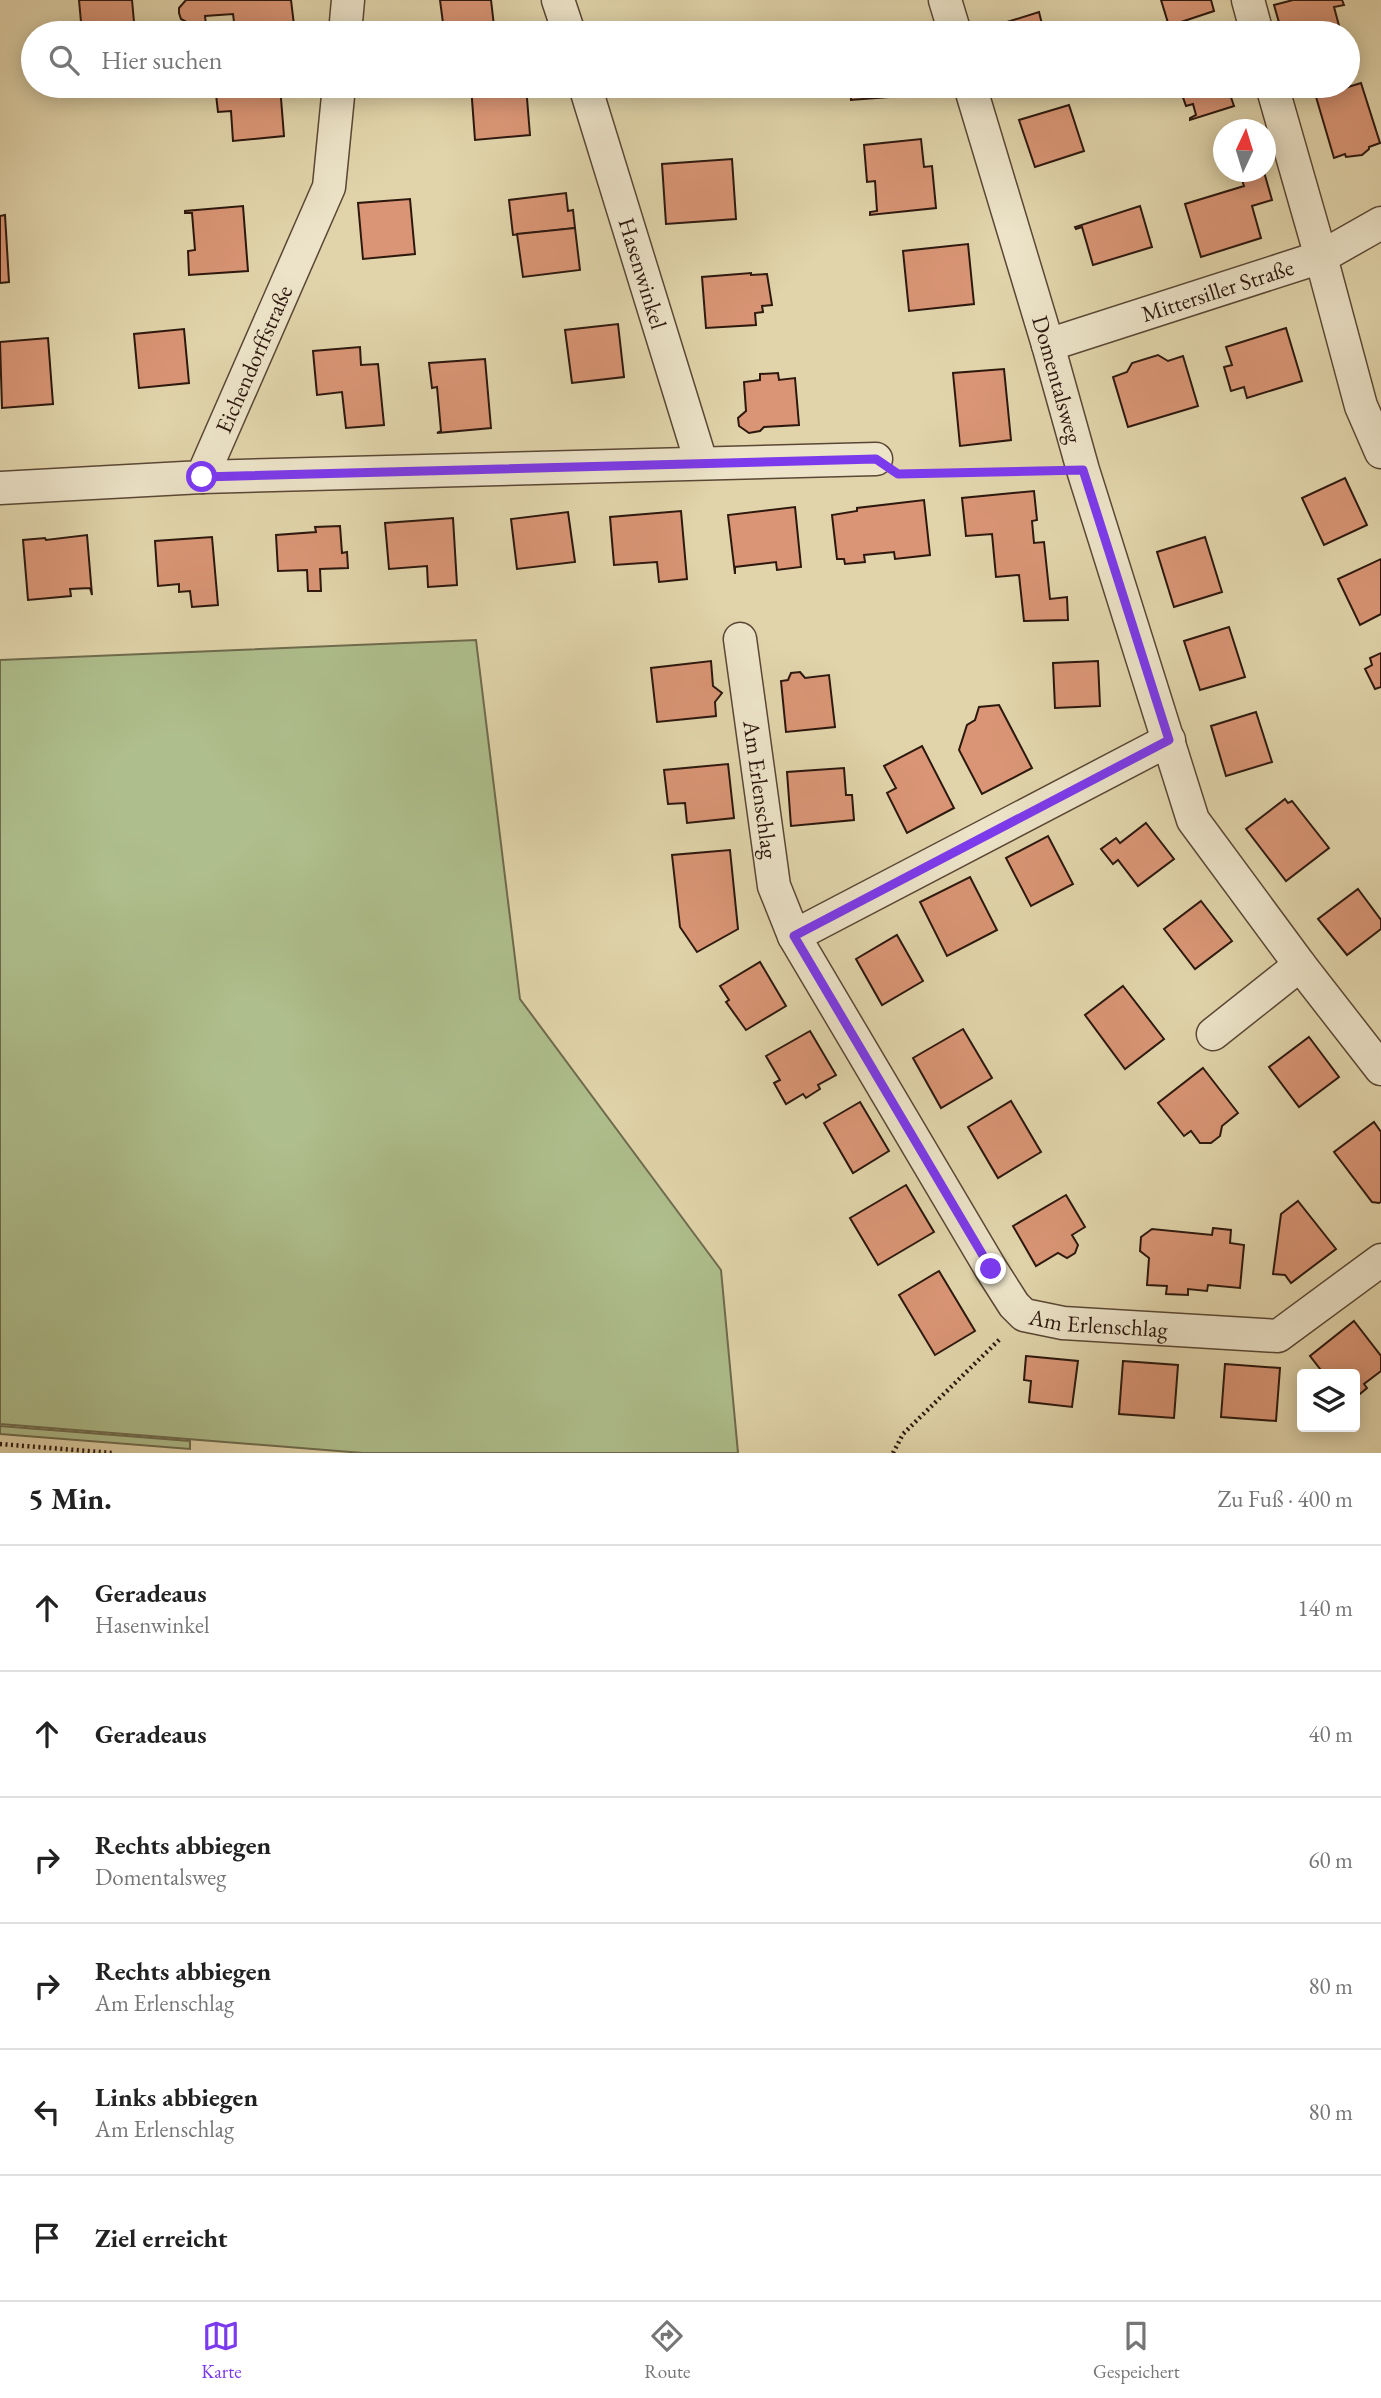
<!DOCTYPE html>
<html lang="de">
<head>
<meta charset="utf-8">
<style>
	body { margin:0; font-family:"EB Garamond",serif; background:#f2f2f2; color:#222 }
	.controls { position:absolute; right:21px; bottom:21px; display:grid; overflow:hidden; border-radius:7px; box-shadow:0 4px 18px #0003 }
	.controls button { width:63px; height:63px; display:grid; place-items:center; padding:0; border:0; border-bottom:2px solid #e0e0e0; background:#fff; color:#222; font:35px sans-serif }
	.compass { position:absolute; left:1213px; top:119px; width:63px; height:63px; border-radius:50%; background:#fff; box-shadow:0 4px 18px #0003; rotate:4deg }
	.stop { position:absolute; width:21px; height:21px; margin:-16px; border:5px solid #7c3aed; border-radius:50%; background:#fff }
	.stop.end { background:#7c3aed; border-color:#fff; box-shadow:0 2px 7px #0008 }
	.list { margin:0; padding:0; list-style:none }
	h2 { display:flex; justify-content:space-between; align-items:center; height:91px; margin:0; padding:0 28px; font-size:30px }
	h2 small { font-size:23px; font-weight:400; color:#767676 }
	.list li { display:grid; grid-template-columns:46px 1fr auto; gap:21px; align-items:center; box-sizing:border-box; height:126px; padding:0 28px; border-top:2px solid #e0e0e0 }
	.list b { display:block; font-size:26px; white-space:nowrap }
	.list p { margin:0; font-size:23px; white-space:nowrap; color:#767676 }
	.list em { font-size:23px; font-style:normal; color:#767676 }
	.icon { flex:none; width:38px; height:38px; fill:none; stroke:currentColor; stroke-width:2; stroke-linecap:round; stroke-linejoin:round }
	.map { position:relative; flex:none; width:1381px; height:1453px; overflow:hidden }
	.search { position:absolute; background:#fff; box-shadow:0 4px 18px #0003; left:21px; right:21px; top:21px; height:77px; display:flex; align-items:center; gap:18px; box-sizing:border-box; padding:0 24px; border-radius:38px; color:#767676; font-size:26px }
	.sheet { height:847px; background:#fff }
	nav { display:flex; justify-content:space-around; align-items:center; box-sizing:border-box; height:98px; border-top:2px solid #e0e0e0; background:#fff; font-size:19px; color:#767676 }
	nav a { display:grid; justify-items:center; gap:4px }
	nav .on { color:#7c3aed }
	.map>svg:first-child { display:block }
	.green { fill:#aebe8c; stroke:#6e6b4d; stroke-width:2 }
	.building { fill:#d99575; stroke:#2d180e; stroke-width:2 }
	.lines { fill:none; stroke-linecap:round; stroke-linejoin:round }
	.street-casing { stroke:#5a4735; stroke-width:35 }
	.path { stroke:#2d180e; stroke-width:4.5; stroke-dasharray:2 3.5; stroke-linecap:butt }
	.street { stroke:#ece3c8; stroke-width:32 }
	.route { stroke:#7c3aed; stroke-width:9 }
	.labels { text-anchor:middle; stroke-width:6; stroke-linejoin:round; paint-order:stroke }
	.street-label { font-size:23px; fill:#2d180e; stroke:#ece3c8 }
</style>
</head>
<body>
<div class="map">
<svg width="1381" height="1453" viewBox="0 0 1381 1453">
	<rect width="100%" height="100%" fill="#e1d4aa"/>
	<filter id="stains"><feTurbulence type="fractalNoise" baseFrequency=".00286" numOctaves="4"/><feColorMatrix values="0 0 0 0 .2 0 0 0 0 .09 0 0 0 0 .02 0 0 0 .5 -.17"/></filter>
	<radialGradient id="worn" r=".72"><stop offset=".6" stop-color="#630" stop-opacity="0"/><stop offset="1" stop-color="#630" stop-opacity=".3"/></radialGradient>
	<g class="green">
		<polygon points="476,640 520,999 721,1270 738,1453 363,1453 0,1424 0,660"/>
		<polygon points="0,1426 190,1441 190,1449 0,1434"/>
	</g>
	<g class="building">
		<polygon points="79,0 132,0 135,33 82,33"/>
		<polygon points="186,0 291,0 294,25 298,24 299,33 224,33 224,31 235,30 233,14 205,16 206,24 192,25 181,19 179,13 179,8"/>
		<polygon points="440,0 491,0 494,26 444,31"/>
		<polygon points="1161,0 1211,0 1214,11 1169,26"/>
		<polygon points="1293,0 1342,0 1344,5 1334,7 1341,33 1282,33 1274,5"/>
		<polygon points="1039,12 1042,24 1050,26 1051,33 993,33 991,27"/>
		<polygon points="896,25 896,33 846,33 845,29"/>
		<polygon points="1361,83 1380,143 1369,147 1369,149 1362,155 1346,157 1345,154 1334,158 1316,97"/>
		<polygon points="215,86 280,86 284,136 233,141 231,111 218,112"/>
		<polygon points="471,86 526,86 530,135 475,140"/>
		<polygon points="633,86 701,86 701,89 634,96"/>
		<polygon points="850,86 901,86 902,96 851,100"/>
		<polygon points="1179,86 1227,86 1234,106 1190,120 1190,118 1196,115 1193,104 1186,106"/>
		<polygon points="1069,105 1084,151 1035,167 1019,120"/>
		<polygon points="921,139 924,167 932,166 936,208 870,215 870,212 877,211 875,181 867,182 864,145"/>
		<polygon points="732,159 736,219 666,224 662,164"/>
		<polygon points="1256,172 1264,172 1272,200 1252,206 1261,238 1201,257 1185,204 1244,186 1241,177"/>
		<polygon points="566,193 568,211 573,210 575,228 513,235 509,200"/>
		<polygon points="410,199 415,254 363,259 358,203"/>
		<polygon points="243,206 248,271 189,275 188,251 195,250 192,213 185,213 185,211"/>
		<polygon points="1140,206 1152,247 1093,265 1082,227 1076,229 1075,227"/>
		<polygon points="5,215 9,282 0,283 0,216"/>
		<polygon points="575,228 580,270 523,277 517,234"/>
		<polygon points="968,244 974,304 909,311 903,251"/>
		<polygon points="751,273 751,275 767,274 772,305 762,306 763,312 755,313 756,325 706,328 702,277"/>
		<polygon points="618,324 624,377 572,383 565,330"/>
		<polygon points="1286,328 1302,381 1247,398 1244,387 1231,391 1224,367 1232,365 1226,347"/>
		<polygon points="184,329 189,383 139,388 134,334"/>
		<polygon points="48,338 53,404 2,408 0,342"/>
		<polygon points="360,347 361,365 378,364 384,425 346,428 342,392 317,395 313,351"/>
		<polygon points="1158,355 1168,361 1183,356 1198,406 1128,427 1113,377 1127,372 1132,363"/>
		<polygon points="485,359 491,428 437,433 441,431 437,387 432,388 429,363"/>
		<polygon points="1004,369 1011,440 960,446 953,373"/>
		<polygon points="778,373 779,380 795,378 799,425 764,427 760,431 749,433 739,426 738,418 746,411 744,382 760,380 760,374"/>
		<polygon points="1345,478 1367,525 1324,545 1302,498"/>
		<polygon points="1034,491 1037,520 1032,521 1034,543 1044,542 1050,599 1067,597 1068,620 1024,621 1019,575 996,577 992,534 966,536 962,498"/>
		<polygon points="924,500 930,555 895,559 894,552 864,555 865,562 845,564 844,559 837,559 832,515 857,511 857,508"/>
		<polygon points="795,507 801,567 777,570 776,562 735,567 735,574 728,515"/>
		<polygon points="681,511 687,579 659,582 657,562 614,565 610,517"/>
		<polygon points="568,512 575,562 517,569 511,519"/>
		<polygon points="453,518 457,585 428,587 427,566 389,569 385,523"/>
		<polygon points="340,526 342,553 347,552 348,568 320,569 321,591 308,591 307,570 278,571 276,535 316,532 315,527"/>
		<polygon points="87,535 92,595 90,588 70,589 71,596 28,600 23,540 45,538 46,540"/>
		<polygon points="212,537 218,605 192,607 190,591 179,592 179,584 158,586 155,541"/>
		<polygon points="1205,537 1222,592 1174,607 1157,552"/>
		<polygon points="1381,559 1381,614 1360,625 1338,579"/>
		<polygon points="1229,627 1245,677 1200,690 1184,641"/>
		<polygon points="1381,653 1381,687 1375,689 1365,669 1372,665 1370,658"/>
		<polygon points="711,661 713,686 722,693 715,702 716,716 657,722 651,668"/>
		<polygon points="1098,661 1100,706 1055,708 1053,663"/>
		<polygon points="800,672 805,678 829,675 835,727 786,732 781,681 788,680 791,673"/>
		<polygon points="999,705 1032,768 982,794 959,750 967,725 975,720 979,707"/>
		<polygon points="1256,712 1272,762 1226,776 1211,726"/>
		<polygon points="922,746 954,808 907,833 887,793 896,788 884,766"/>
		<polygon points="728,764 734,818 687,823 685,803 668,804 664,770"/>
		<polygon points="844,768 846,795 852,795 854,820 791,826 787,772"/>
		<polygon points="1285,799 1288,803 1292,801 1329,848 1286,881 1246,829"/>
		<polygon points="1146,823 1174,859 1138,886 1118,860 1113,864 1101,849 1116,838 1120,843"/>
		<polygon points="1048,836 1073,884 1031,906 1006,858"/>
		<polygon points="730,850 738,929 697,952 680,927 672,855"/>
		<polygon points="970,877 997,930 947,956 920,902"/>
		<polygon points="1358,889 1381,920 1381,929 1347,955 1318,919"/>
		<polygon points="1201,901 1232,941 1195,969 1164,929"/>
		<polygon points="897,935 923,981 882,1005 856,959"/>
		<polygon points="760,962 786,1006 746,1030 726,1002 729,1000 720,986"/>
		<polygon points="1123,986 1164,1039 1125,1069 1085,1015"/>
		<polygon points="963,1029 992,1078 941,1108 913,1058"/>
		<polygon points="810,1031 836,1075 818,1085 820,1089 806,1098 803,1094 786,1104 774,1083 780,1080 766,1056"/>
		<polygon points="1309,1037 1339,1077 1299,1107 1269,1067"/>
		<polygon points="1203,1068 1238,1113 1222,1126 1220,1136 1211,1143 1200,1143 1191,1131 1184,1136 1158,1103"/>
		<polygon points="1011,1101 1041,1152 998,1178 968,1127"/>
		<polygon points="860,1102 889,1151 853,1173 824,1123"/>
		<polygon points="1374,1122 1381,1132 1381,1202 1379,1203 1372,1202 1334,1152"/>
		<polygon points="906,1185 934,1232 878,1265 850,1218"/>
		<polygon points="1066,1195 1085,1227 1072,1235 1078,1245 1075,1253 1067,1258 1058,1253 1036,1266 1013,1226"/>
		<polygon points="1298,1201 1336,1249 1291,1283 1285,1275 1273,1274 1281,1214"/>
		<polygon points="1213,1228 1231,1230 1230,1243 1244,1245 1240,1288 1208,1285 1207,1291 1188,1289 1188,1295 1166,1294 1167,1286 1147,1285 1149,1258 1140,1251 1141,1237 1152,1229 1212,1235"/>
		<polygon points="939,1271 975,1331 935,1355 899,1295"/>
		<polygon points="1354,1321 1381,1356 1381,1371 1364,1384 1367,1388 1355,1398 1355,1374 1324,1374 1310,1356"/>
		<polygon points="1026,1356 1078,1361 1072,1407 1029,1402 1031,1381 1024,1380"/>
		<polygon points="1123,1361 1178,1365 1174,1418 1119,1414"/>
		<polygon points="1225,1364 1280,1368 1276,1421 1221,1417"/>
	</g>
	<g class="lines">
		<g class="street-casing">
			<g id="street">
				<polyline points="558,0 569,33"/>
				<polyline points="945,0 955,33"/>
				<polyline points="1248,0 1257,33"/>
				<polyline points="345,33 348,0"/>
				<path id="s1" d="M585 86 701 462"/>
				<path id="s2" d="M970 86 1048 345 1083 470 1193 820 1300 965 1381 1069"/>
				<polyline points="1272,86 1321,257 1361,406 1381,452"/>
				<path id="s3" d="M1048 345 1321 257 1381 223"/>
				<polyline points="202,477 876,459"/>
				<path id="s4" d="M0 488 202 477 329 187 339 86"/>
				<path id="s5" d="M740 639 774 886 794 936 991 1269 1014 1305 1024 1315 1063 1323 1278 1336 1381 1260"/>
				<polyline points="794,936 1169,740"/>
				<polyline points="1213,1034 1300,965"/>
			</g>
		</g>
		<g class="path">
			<polyline points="904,473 1049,471"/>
			<polyline points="0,1444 113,1453"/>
			<polyline points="893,1453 903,1434 1001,1338"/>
		</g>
		<use href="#street" class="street"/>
	</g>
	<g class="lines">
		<polyline class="route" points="202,477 876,459 898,474 1083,470 1169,740 794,936 991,1269"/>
	</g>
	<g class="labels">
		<g class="street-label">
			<text dy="8" stroke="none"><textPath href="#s1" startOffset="196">Hasenwinkel</textPath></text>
			<text dy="8" stroke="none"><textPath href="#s3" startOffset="178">Mittersiller Straße</textPath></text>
			<text dy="8" stroke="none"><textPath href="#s4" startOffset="331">Eichendorffstraße</textPath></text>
			<text dy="8" stroke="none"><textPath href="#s2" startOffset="306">Domentalsweg</textPath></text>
			<text dy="8" stroke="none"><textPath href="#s5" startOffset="152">Am Erlenschlag</textPath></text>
			<text dy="8" stroke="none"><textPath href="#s5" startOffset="822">Am Erlenschlag</textPath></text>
		</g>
	</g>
	<rect width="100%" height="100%" filter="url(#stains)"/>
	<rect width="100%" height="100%" fill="url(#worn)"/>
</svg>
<div class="controls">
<button><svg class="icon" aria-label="layers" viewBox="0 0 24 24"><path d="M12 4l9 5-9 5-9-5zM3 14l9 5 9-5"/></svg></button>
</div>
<svg class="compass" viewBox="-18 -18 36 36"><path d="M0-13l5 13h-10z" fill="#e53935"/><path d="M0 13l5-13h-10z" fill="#767676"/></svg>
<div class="stop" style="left:202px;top:477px"></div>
<div class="stop end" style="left:991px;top:1269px"></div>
<div class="search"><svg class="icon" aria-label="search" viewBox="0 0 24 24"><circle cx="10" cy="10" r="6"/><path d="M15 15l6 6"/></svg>Hier suchen</div>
</div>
<section class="sheet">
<h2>5 Min.<small>Zu Fuß · 400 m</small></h2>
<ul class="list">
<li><svg class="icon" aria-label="ahead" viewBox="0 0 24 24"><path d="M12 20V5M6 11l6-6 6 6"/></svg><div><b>Geradeaus</b><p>Hasenwinkel</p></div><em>140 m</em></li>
<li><svg class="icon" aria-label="ahead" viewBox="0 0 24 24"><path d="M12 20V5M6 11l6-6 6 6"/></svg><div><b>Geradeaus</b></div><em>40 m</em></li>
<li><svg class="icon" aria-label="right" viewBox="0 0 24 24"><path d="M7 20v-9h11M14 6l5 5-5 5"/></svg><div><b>Rechts abbiegen</b><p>Domentalsweg</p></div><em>60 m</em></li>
<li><svg class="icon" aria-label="right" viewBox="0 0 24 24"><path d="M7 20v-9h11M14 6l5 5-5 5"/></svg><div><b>Rechts abbiegen</b><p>Am Erlenschlag</p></div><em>80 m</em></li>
<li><svg class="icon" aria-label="left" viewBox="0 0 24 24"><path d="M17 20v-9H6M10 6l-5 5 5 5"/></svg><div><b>Links abbiegen</b><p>Am Erlenschlag</p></div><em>80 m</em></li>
<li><svg class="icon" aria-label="arrive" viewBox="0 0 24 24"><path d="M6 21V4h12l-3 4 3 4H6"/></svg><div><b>Ziel erreicht</b></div></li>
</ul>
</section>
<nav>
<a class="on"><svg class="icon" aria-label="map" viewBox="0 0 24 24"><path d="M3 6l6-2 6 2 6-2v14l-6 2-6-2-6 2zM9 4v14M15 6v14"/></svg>Karte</a>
<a><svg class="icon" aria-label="directions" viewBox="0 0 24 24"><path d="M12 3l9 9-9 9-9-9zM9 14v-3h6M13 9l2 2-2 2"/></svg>Route</a>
<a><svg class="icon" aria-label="saved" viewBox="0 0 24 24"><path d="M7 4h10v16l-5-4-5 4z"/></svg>Gespeichert</a>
</nav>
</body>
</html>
